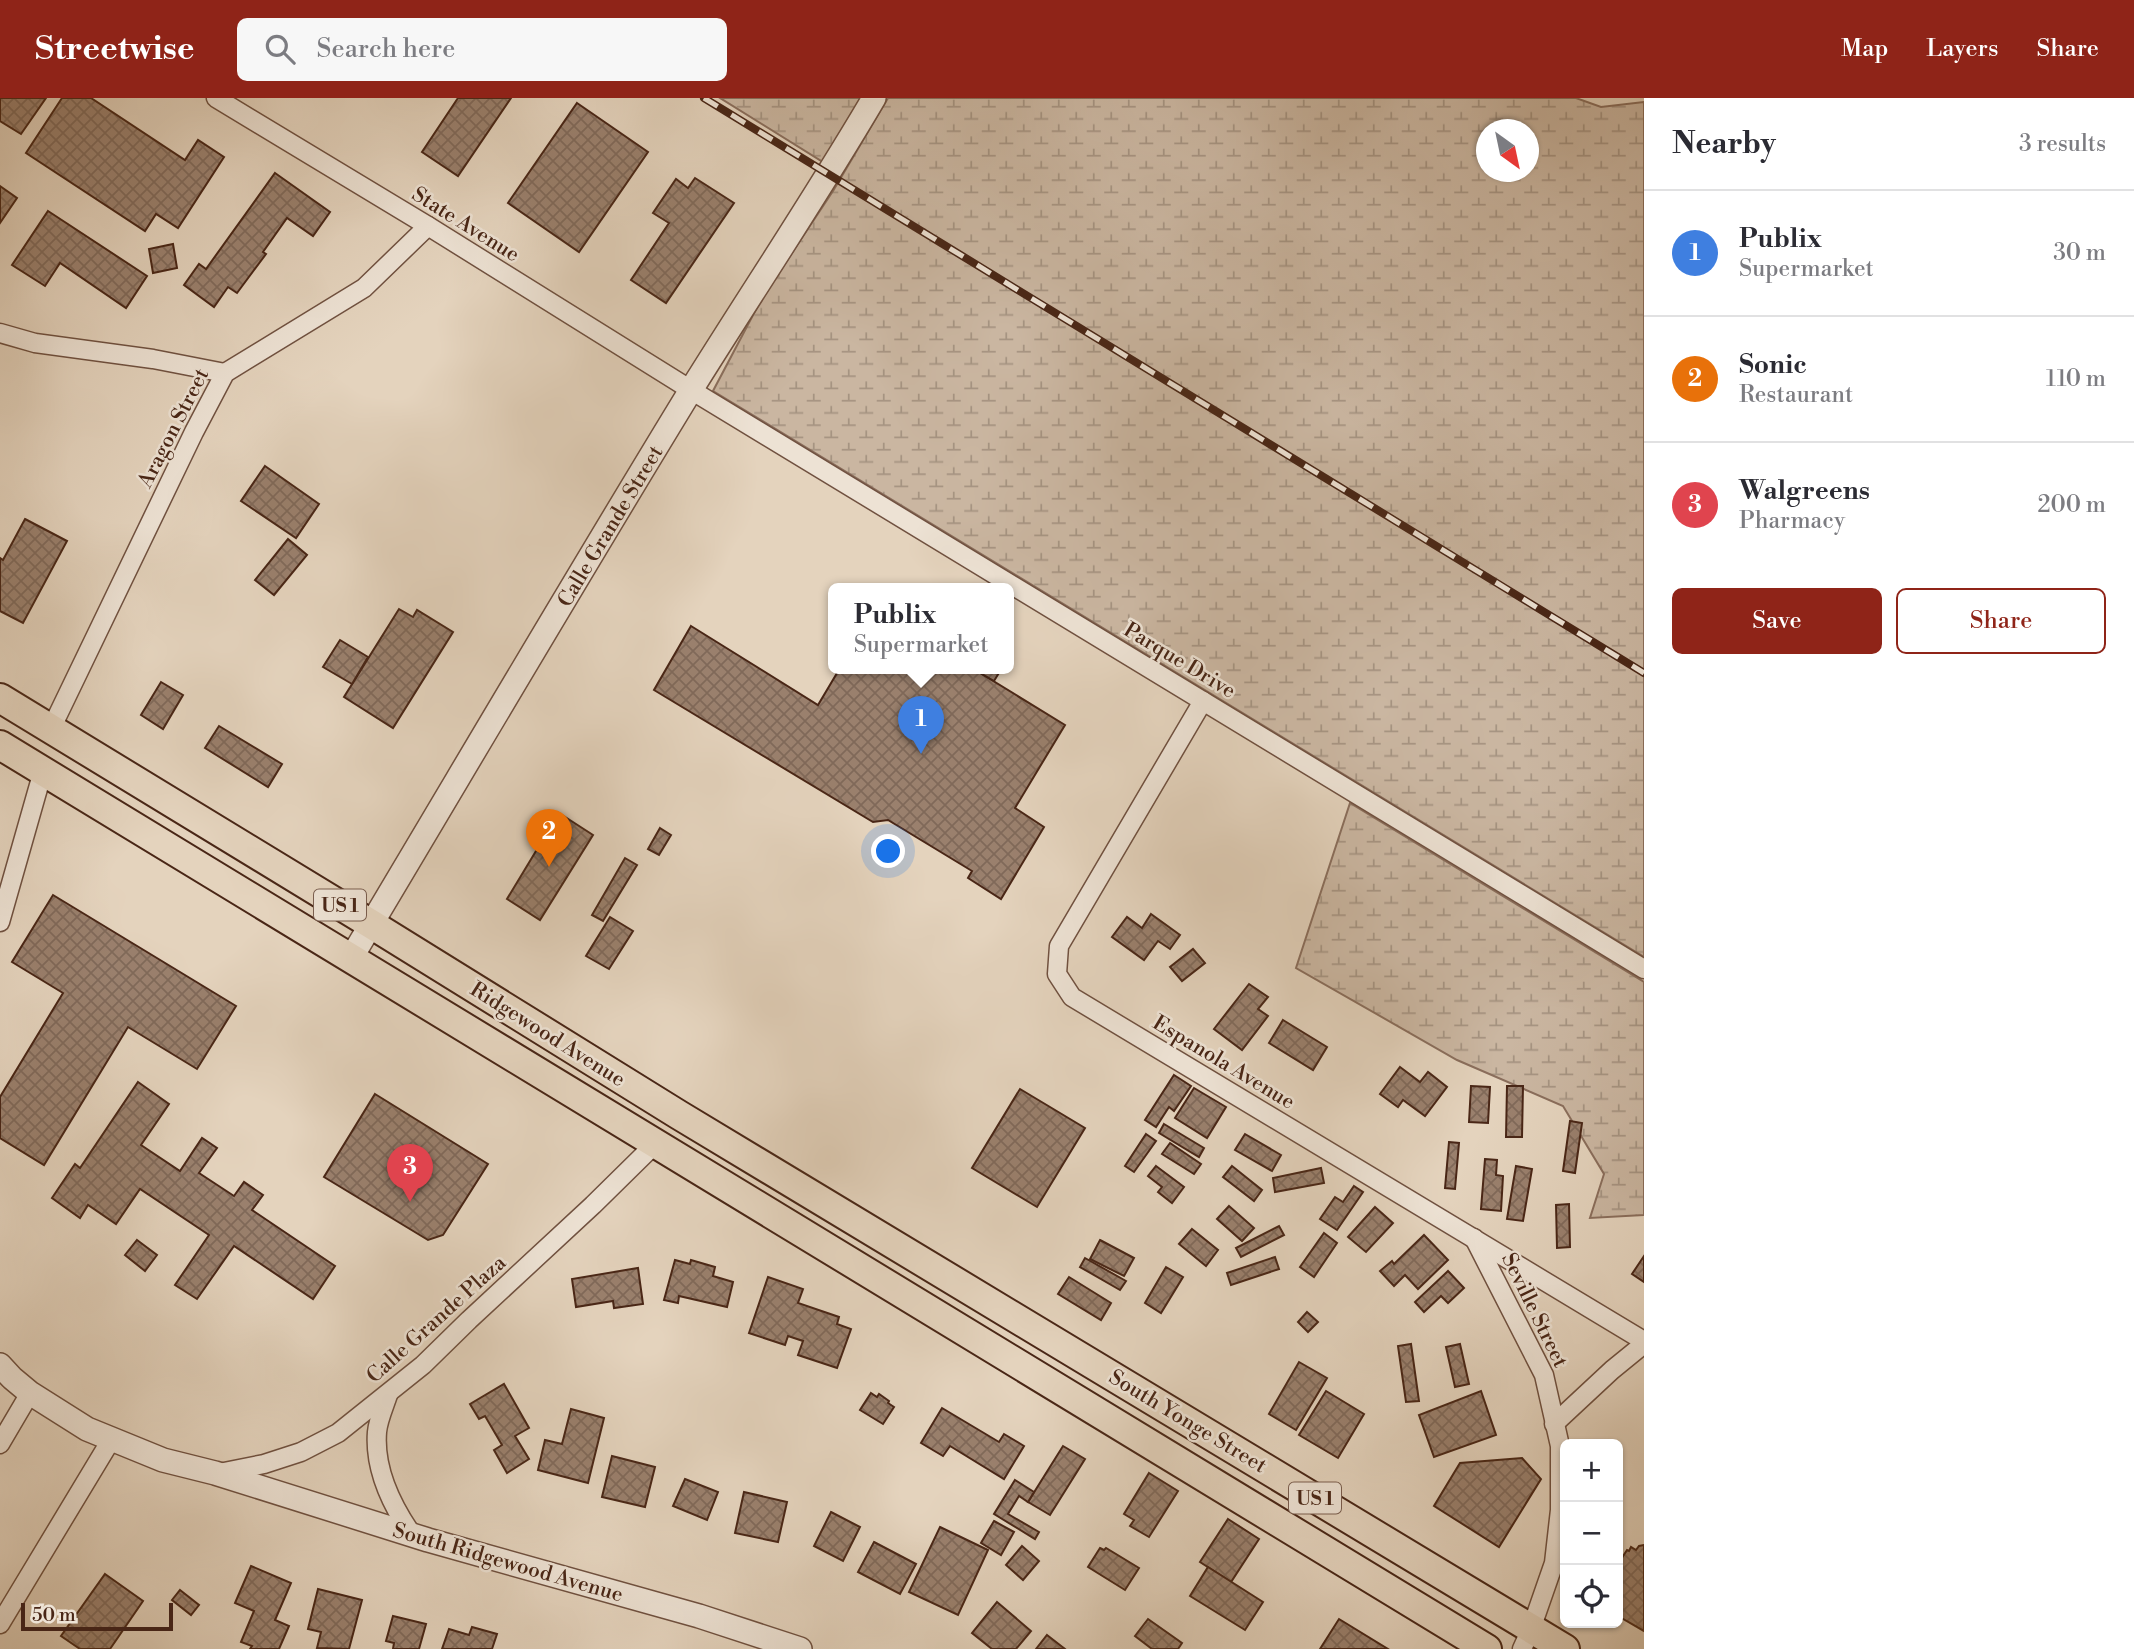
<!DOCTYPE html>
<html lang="en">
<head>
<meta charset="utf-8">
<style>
	body { margin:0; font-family:"Libre Bodoni",serif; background:#f7f7f7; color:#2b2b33 }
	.controls { position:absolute; right:21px; bottom:21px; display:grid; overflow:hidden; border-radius:10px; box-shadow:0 2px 5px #0004 }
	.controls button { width:63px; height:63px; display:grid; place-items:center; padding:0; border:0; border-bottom:2px solid #e1e1e2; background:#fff; color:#2b2b33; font:35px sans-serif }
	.compass { position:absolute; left:1476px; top:21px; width:63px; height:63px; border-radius:50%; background:#fff; box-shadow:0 2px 5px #0004; rotate:147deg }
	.scale { position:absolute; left:21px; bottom:18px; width:152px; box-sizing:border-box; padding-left:7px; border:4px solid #492616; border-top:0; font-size:19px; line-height:24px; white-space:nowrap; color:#492616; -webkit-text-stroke:5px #ede2d4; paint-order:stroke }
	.you { position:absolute; left:889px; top:754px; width:24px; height:24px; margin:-18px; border:5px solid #fff; border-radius:50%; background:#1a73e8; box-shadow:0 0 0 10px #1a73e833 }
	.badge { display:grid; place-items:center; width:46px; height:46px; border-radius:50%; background:#8f2418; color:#fff; font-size:23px; font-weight:700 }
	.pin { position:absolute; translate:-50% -58px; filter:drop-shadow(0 2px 4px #0008) }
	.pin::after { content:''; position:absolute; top:37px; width:24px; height:21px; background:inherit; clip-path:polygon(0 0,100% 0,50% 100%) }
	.popup { position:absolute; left:828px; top:485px; width:186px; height:91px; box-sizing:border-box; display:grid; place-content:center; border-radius:10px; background:#fff; filter:drop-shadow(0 2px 5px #0005); font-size:23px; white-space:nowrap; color:#7c7c81 }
	.popup b { font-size:26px; color:#2b2b33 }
	.popup::after { content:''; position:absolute; left:50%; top:100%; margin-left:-14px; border:14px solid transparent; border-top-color:#fff }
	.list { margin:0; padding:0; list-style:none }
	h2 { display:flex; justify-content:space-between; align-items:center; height:91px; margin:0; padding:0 28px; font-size:30px }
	h2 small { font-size:23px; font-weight:400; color:#7c7c81 }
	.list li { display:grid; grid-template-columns:46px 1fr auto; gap:21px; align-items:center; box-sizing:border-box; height:126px; padding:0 28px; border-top:2px solid #e1e1e2 }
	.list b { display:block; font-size:26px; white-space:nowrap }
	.list p { margin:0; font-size:23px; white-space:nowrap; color:#7c7c81 }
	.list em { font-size:23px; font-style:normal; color:#7c7c81 }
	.actions { display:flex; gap:14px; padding:21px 28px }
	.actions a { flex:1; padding:16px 0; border:2px solid #8f2418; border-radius:10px; text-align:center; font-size:24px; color:#8f2418 }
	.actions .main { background:#8f2418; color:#fff }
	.icon { flex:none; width:38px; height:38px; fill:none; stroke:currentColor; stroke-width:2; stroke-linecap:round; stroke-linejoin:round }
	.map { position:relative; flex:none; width:1644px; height:1551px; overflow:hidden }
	header { display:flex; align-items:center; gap:42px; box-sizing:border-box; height:98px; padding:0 35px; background:#8f2418; color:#fff }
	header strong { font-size:33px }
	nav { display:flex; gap:38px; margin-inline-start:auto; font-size:24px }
	.search { width:490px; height:63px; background:#f7f7f7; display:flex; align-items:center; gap:18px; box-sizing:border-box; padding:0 24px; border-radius:10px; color:#7c7c81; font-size:26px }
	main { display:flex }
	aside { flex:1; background:#fff }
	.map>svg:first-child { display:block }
	.wetland { fill:url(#wetland-marsh); stroke:#8a6e5c; stroke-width:2; fill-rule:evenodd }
	.building { fill:url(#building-cross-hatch); stroke:#492616; stroke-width:2 }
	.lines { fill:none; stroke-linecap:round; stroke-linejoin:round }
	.minor-casing { stroke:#705140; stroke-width:21 }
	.tertiary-casing { stroke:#705140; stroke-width:26 }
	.primary-casing { stroke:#492616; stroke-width:32 }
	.minor { stroke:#ede2d4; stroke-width:18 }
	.tertiary { stroke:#ede2d4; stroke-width:23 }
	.primary { stroke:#e4d3bd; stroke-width:28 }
	.rail-casing { stroke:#492616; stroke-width:8 }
	.rail { stroke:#ede2d4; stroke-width:5; stroke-dasharray:16; stroke-linecap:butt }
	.labels { text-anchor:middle; stroke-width:5; stroke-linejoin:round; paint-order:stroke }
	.shield { fill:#ede2d4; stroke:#7a5e4f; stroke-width:2 }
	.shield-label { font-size:19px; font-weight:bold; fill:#492616 }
	.street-label { font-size:21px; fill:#492616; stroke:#ede2d4 }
</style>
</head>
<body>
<header>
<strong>Streetwise</strong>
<div class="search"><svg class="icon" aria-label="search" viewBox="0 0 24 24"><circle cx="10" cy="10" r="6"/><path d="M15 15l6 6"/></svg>Search here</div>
<nav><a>Map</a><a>Layers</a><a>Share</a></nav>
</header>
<main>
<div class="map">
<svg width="1644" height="1551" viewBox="0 0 1644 1551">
	<defs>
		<pattern id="wetland-marsh" width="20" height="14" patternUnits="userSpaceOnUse" patternTransform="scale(1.75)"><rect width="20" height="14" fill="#cab6a1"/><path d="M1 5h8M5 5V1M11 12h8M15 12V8" fill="none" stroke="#a69482"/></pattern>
		<pattern id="building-cross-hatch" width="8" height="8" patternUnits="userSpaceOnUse" patternTransform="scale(1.75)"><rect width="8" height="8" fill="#9a806d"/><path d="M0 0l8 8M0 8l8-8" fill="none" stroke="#806959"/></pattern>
	</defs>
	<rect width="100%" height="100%" fill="#e4d3bd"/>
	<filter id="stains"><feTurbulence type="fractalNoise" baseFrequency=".00286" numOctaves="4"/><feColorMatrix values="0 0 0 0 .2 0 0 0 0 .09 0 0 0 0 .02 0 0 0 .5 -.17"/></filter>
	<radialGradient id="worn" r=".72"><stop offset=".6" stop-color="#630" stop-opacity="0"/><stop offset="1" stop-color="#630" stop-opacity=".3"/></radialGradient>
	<g class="wetland">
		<polygon points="720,0 861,0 823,64"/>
		<path d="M888 0H1576L1601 9 1644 4V859L713 293 762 200 833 93ZM1486 32H1528V74H1486Z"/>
		<polygon points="1350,705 1644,884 1644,1117 1590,1120 1604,1076 1563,1008 1457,962 1296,870"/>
	</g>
	<g class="building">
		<polygon points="0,0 46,0 21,36 0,23"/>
		<polygon points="62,0 91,0 185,62 198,42 224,59 178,130 156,116 145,133 26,55"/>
		<polygon points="458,0 511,0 458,78 422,54"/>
		<polygon points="577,5 648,54 579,154 508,105"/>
		<polygon points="275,75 330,114 313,138 287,120 263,154 266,156 237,195 228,189 214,209 184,187 199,166 206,171"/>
		<polygon points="695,80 734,105 666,205 631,182 669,125 653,115 676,81 688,90"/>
		<polygon points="0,88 17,100 0,125"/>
		<polygon points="48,113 147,178 126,210 60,165 45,188 12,167"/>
		<polygon points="173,146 177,170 153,175 149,151"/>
		<polygon points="265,368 319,406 296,440 241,403"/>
		<polygon points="25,421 67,443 23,525 0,513 0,460 3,462"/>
		<polygon points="288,441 307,457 274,497 255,482"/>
		<polygon points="399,511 413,519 417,512 453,534 393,630 344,599"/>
		<polygon points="691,528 818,607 840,570 972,570 1065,627 1015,710 1044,729 1001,801 968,780 972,773 888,722 873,724 654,592"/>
		<polygon points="340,542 368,559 352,586 323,569"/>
		<polygon points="972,570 1002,570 994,583"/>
		<polygon points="161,584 183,597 163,631 141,617"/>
		<polygon points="219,628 282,666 268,689 205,650"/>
		<polygon points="559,715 593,737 540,822 507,801"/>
		<polygon points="660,730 671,737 659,757 648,751"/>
		<polygon points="625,760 637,767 603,823 592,817"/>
		<polygon points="53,797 236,908 197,971 128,929 44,1067 0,1040 0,999 63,895 12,864"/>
		<polygon points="1151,816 1180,837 1170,851 1158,843 1144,862 1112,839 1127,819 1142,830"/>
		<polygon points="610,819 633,833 609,871 586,858"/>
		<polygon points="1193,851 1205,865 1182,883 1170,869"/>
		<polygon points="1249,886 1268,899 1258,911 1268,918 1242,952 1214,931"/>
		<polygon points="1283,922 1327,949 1313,972 1269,945"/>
		<polygon points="1400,969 1420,984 1428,974 1447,989 1425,1018 1403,1002 1398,1009 1380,996"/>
		<polygon points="1174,977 1191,988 1174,1013 1169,1009 1156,1029 1145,1022"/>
		<polygon points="138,984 169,1006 141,1047 180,1073 202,1040 217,1050 199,1075 234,1098 244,1084 263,1097 252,1112 335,1168 313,1201 234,1148 197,1201 175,1187 209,1137 140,1091 116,1126 88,1107 80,1120 52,1100 75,1066 80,1070"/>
		<polygon points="1471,988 1490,989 1488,1025 1469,1024"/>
		<polygon points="1507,988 1523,988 1522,1039 1506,1039"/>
		<polygon points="1194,990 1226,1009 1207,1040 1175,1020"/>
		<polygon points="1020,991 1085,1030 1037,1109 972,1070"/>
		<polygon points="375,996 488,1066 443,1137 428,1142 324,1079"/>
		<polygon points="1570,1023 1582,1025 1575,1075 1563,1073"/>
		<polygon points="1164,1026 1204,1050 1199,1059 1159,1035"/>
		<polygon points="1146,1036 1156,1043 1134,1074 1125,1068"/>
		<polygon points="1245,1036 1281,1057 1272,1073 1235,1052"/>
		<polygon points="1449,1044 1459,1045 1455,1091 1445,1090"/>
		<polygon points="1170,1045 1201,1066 1194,1076 1162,1056"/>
		<polygon points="1485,1061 1497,1062 1496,1077 1503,1078 1501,1113 1481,1111"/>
		<polygon points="1156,1068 1184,1089 1172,1105 1158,1094 1162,1089 1148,1078"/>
		<polygon points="1232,1068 1262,1092 1254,1103 1223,1079"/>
		<polygon points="1516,1068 1532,1071 1523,1123 1507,1121"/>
		<polygon points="1321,1070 1324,1085 1275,1094 1273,1080"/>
		<polygon points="1354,1088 1363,1094 1337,1132 1320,1121 1335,1099 1343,1104"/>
		<polygon points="1569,1106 1570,1149 1557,1150 1556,1107"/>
		<polygon points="1229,1108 1254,1130 1242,1143 1217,1121"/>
		<polygon points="1375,1109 1393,1125 1366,1154 1348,1139"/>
		<polygon points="1279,1128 1284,1137 1241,1159 1236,1150"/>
		<polygon points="1192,1131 1218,1152 1206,1168 1179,1146"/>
		<polygon points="1324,1135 1337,1145 1314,1179 1300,1169"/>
		<polygon points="1424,1137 1448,1162 1418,1191 1405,1177 1394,1188 1380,1173 1392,1163 1394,1166"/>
		<polygon points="137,1142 157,1157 145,1173 125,1157"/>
		<polygon points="1100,1142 1134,1160 1124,1178 1090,1161"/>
		<polygon points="1644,1158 1644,1184 1632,1176"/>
		<polygon points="1275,1159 1279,1171 1231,1187 1227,1175"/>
		<polygon points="1085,1160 1126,1183 1120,1192 1080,1169"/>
		<polygon points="675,1162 690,1166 691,1162 715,1169 713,1178 733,1184 727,1209 679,1198 678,1205 664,1202"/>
		<polygon points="1166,1169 1183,1179 1161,1215 1145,1205"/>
		<polygon points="638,1170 643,1206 614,1210 613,1203 576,1209 572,1181"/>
		<polygon points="1448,1173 1464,1190 1448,1205 1441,1198 1424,1214 1415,1204"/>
		<polygon points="768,1179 803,1191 798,1205 839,1219 837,1226 851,1231 837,1270 798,1257 803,1243 788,1238 785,1247 749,1235"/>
		<polygon points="1069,1179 1111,1205 1101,1222 1058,1196"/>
		<polygon points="1307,1214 1318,1224 1308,1234 1298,1224"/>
		<polygon points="1411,1246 1419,1303 1406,1304 1398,1248"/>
		<polygon points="1460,1246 1469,1286 1455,1289 1446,1249"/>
		<polygon points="1299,1264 1327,1280 1296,1332 1269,1316"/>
		<polygon points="504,1286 529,1330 515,1338 529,1361 507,1375 494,1352 502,1347 485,1318 479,1321 470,1306"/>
		<polygon points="1326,1293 1364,1316 1338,1360 1299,1337"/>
		<polygon points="1481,1293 1496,1337 1434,1359 1419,1317"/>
		<polygon points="871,1295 877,1299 879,1296 889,1303 888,1305 894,1309 883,1326 860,1312"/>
		<polygon points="942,1310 999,1344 1004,1336 1024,1348 1004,1381 950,1348 943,1358 921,1345"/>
		<polygon points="571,1311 604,1320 588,1385 538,1372 545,1342 562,1346"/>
		<polygon points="1063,1348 1085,1361 1050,1417 1028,1404"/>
		<polygon points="612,1358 655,1369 645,1409 602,1399"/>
		<polygon points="1522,1360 1541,1381 1499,1449 1434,1408 1460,1365"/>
		<polygon points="1149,1375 1178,1393 1149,1439 1130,1428 1134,1422 1124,1416"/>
		<polygon points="685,1381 718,1394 707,1422 673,1408"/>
		<polygon points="1015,1382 1034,1394 1028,1404 1019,1398 1008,1416 1039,1434 1035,1441 994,1416"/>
		<polygon points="744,1394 787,1404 778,1444 735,1435"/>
		<polygon points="831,1414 860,1429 843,1463 814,1448"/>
		<polygon points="1228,1421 1259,1441 1231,1484 1200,1464"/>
		<polygon points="994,1423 1014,1434 1001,1457 981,1445"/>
		<polygon points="940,1429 988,1452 958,1517 909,1494"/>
		<polygon points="874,1444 916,1466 900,1496 858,1474"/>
		<polygon points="1644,1447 1644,1533 1618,1518 1618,1466 1627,1452 1629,1453 1631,1449 1636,1452 1639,1448"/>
		<polygon points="1022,1448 1039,1463 1023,1482 1006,1467"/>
		<polygon points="1100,1450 1104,1452 1106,1450 1139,1470 1125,1492 1088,1469"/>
		<polygon points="251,1468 291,1485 275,1522 289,1528 279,1551 250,1551 252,1548 241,1544 254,1513 235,1505"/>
		<polygon points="1208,1469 1263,1504 1245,1532 1190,1498"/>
		<polygon points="105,1476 143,1503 110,1551 80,1551 61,1538"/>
		<polygon points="318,1491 362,1502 349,1551 317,1550 321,1534 308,1531"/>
		<polygon points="180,1492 199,1507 191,1517 172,1502"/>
		<polygon points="997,1504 1031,1533 1016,1551 992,1551 972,1535"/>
		<polygon points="393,1518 426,1526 419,1551 393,1551 394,1545 386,1543"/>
		<polygon points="1148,1521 1182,1545 1178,1551 1152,1551 1135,1538"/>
		<polygon points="1339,1521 1388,1551 1320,1551"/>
		<polygon points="472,1529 497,1536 492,1551 442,1551 449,1531 469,1537"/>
		<polygon points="1047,1537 1065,1551 1036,1551"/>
	</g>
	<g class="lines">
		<g class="minor-casing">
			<g id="minor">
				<polyline points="216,0 428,128 691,292 1644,871"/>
				<polyline points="0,235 35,245 153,261 225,275"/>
				<polyline points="1203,603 1059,848 1057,876 1072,899 1644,1243"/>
				<polyline points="51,631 194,334 225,275 364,190 428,128"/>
				<polyline points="0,824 43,673"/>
				<polyline points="1474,1140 1544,1277 1560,1348 1560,1412 1554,1465 1531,1531 1522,1551"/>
				<path d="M388 1297C384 1309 378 1322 377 1334 374 1372 392 1408 413 1438"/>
				<polyline points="1554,1326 1612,1272 1644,1246"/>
				<polyline points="0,1346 30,1295"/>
				<polyline points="219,1375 264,1366 301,1354 338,1335 423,1267 469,1222 593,1107 655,1046"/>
				<polyline points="0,1526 111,1342"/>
			</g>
		</g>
		<g class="tertiary-casing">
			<g id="tertiary">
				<path d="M351 860C464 671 576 480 691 292 752 194 816 99 874 0"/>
				<polyline points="0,1267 12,1280 30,1295 87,1331 163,1362 215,1375 428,1442 699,1518 800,1551"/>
			</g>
		</g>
		<g class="primary-casing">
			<g id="primary">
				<polyline points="0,600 371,826 679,1017 1565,1551"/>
				<polyline points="0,647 1487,1551"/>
			</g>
		</g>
		<use href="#minor" class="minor"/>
		<use href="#tertiary" class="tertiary"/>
		<use href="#primary" class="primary"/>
		<g class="rail-casing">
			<polyline id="rail" points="704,0 1644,575"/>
		</g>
		<use href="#rail" class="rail"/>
	</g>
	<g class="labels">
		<g class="shield">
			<rect x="314" y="791.5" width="52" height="31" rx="5"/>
			<rect x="1289" y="1384.5" width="52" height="31" rx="5"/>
		</g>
		<g class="shield-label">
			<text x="340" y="814">US 1</text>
			<text x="1315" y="1407">US 1</text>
		</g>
		<g class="street-label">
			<text transform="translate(466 126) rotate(32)" y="7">State Avenue</text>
			<text transform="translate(173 330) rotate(-63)" y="7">Aragon Street</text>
			<text transform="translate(610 428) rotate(-59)" y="7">Calle Grande Street</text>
			<text transform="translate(1180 562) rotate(31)" y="7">Parque Drive</text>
			<text transform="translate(548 936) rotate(32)" y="7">Ridgewood Avenue</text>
			<text transform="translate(1224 964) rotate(31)" y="7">Espanola Avenue</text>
			<text transform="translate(1535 1212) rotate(64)" y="7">Seville Street</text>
			<text transform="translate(436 1221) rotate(-42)" y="7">Calle Grande Plaza</text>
			<text transform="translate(1188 1323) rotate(31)" y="7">South Yonge Street</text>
			<text transform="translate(508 1464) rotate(16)" y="7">South Ridgewood Avenue</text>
		</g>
	</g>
	<rect width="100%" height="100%" filter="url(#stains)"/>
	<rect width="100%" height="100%" fill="url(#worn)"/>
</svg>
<div class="controls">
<button>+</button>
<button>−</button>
<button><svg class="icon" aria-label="locate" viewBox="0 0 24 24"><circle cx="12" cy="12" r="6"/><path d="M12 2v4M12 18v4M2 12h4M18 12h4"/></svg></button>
</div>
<svg class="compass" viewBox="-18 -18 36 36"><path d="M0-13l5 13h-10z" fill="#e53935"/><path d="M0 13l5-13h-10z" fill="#7c7c81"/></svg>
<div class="scale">50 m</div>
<div class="you"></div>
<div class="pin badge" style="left:921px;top:656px;background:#3f7fe0">1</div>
<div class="popup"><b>Publix</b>Supermarket</div>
<div class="pin badge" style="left:549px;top:769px;background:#e8710a">2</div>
<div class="pin badge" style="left:410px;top:1104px;background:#e0444e">3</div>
</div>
<aside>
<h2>Nearby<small>3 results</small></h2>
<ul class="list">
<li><span class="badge" style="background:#3f7fe0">1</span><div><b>Publix</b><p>Supermarket</p></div><em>30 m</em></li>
<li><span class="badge" style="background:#e8710a">2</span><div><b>Sonic</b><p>Restaurant</p></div><em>110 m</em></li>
<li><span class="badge" style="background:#e0444e">3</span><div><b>Walgreens</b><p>Pharmacy</p></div><em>200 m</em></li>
</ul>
<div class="actions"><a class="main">Save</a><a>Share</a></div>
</aside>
</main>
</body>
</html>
